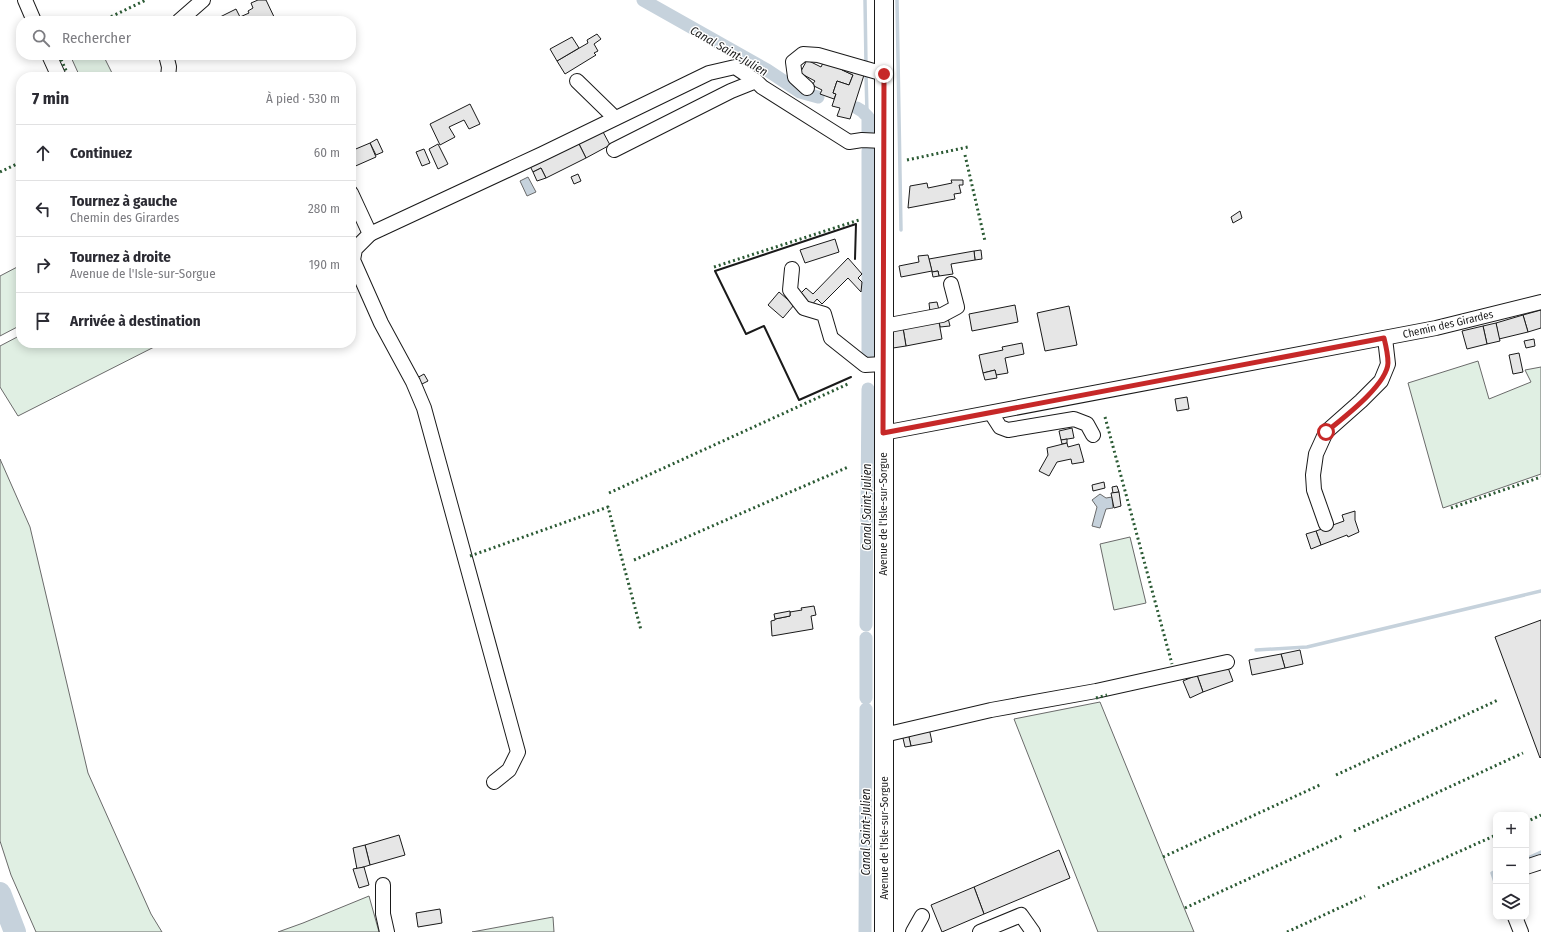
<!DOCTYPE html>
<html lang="fr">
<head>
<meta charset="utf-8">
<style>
	body { margin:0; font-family:"Fira Sans Condensed",sans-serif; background:#f7f7f7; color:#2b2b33 }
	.controls { position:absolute; right:12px; bottom:12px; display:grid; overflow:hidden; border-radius:8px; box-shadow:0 2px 10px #0003 }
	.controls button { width:36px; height:36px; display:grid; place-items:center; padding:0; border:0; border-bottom:1px solid #e1e1e2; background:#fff; color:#2b2b33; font:20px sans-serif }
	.stop { position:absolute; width:12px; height:12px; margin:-9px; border:3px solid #c62828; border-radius:50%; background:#fff }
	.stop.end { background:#c62828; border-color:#fff; box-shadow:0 1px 4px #0008 }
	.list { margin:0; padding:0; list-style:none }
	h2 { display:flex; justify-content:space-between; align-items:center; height:52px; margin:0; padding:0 16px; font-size:17px }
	h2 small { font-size:13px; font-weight:400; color:#7c7c81 }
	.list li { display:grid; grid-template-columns:26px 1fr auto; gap:12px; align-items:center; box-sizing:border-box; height:56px; padding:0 16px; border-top:1px solid #e1e1e2 }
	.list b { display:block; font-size:15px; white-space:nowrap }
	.list p { margin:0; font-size:13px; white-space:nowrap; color:#7c7c81 }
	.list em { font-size:13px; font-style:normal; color:#7c7c81 }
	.icon { flex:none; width:22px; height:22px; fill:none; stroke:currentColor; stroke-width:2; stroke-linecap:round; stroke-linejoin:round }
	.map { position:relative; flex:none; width:1541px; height:932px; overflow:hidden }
	.search { position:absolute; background:#fff; box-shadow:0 2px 10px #0003; left:16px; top:16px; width:340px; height:44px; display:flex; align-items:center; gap:10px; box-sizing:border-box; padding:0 14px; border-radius:16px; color:#7c7c81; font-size:15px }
	.panel { position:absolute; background:#fff; box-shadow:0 2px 10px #0003; left:16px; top:72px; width:340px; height:276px; border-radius:16px }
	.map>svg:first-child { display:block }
	.green { fill:#e0efe3; stroke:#6a6a6a }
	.water { fill:#c6d2dc; stroke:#6a6a6a }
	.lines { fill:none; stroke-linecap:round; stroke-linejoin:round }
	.stream { stroke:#c6d2dc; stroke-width:3.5 }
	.canal { stroke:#c6d2dc; stroke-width:13 }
	.river { stroke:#c6d2dc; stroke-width:22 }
	.building { fill:#e6e6e6; stroke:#1a1a1a }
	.minor-casing { stroke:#1a1a1a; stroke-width:16 }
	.major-casing { stroke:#1a1a1a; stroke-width:20 }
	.minor { stroke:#fff; stroke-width:14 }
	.major { stroke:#fff; stroke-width:18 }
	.hedge { stroke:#2b5a34; stroke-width:3; stroke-dasharray:2 3; stroke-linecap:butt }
	.wall { stroke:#1a1a1a; stroke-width:2 }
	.route { stroke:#c62828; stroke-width:5 }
	.labels { text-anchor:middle; stroke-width:3; stroke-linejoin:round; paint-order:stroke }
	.street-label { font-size:11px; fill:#1a1a1a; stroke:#fff }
	.water-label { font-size:12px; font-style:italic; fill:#1a1a1a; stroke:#fff }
</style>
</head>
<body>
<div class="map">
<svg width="1541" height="932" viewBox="0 0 1541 932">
	<rect width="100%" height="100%" fill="#fff"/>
	<g class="green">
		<polygon points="70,55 103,55 114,77 80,77"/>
		<polygon points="21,265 21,325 0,336 0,276"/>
		<polygon points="21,335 21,343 162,343 18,416 0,387 0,346"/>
		<polygon points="1478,361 1489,399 1531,382 1525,370 1541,367 1541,474 1443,508 1408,383"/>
		<polygon points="0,459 30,527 88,773 151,914 162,932 36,932 11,875 0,841"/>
		<polygon points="1130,537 1146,603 1114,610 1100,544"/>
		<polygon points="1100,702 1194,932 1098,932 1014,719"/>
		<polygon points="369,896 379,932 278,932 303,923"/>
		<polygon points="553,917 554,932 472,932"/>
	</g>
	<g class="water">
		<polygon points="528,177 536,192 527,196 520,181"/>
		<polygon points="1100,494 1106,498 1112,497 1113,508 1106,509 1100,528 1092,526 1097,507 1092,500"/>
	</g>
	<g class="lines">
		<g class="stream">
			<polyline points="865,0 866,65"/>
			<polyline points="897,0 901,230"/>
			<polyline points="866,73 867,114"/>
			<polyline points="1256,650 1307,647 1541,591"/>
			<polyline points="1526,859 1541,852"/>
			<polyline points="1496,871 1492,873 1496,885"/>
		</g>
		<g class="canal">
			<polyline points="643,0 767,70 800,92 818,97"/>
			<polyline points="857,108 862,111 868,117 868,137"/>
			<polyline points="868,151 868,356"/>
			<polyline points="866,625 868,389"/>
			<polyline points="866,698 866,638"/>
			<polyline points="865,932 866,709"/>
		</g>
		<polyline class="river" points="0,893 15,932"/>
	</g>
	<g class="building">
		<polygon points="258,0 266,0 276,21 222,21 220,17 236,9 240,17 249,13 248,11 253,8 251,3"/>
		<polygon points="597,34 601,39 594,44 598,51 594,53 596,55 565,74 557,61 588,43 587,40"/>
		<polygon points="572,37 579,48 557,61 550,49"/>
		<polygon points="807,60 821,67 824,61 853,75 849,85 837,81 833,93 836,94 834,99 820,94 822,90 812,85 815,81 800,73"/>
		<polygon points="843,66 864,75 850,119 837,116 840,108 832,106 836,94 833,93 837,81 849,85 853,75 842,70"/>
		<polygon points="470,104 480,124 469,129 464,120 449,127 455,137 440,145 430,124"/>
		<polygon points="602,130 610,145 586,158 578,142"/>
		<polygon points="377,139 383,152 376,155 370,143"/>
		<polygon points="578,142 586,158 546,178 541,168 533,172 530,166"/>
		<polygon points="370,143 376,157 351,168 351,151"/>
		<polygon points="438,144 448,164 438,169 429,149"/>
		<polygon points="424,149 430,163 422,166 416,152"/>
		<polygon points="541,168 546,178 537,181 533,172"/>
		<polygon points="578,174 581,181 574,184 571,177"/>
		<polygon points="951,180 963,180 963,185 959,185 961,193 954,194 955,199 908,208 910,186 927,183 928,188 952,183"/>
		<polygon points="1240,211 1242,218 1233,223 1231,217"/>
		<polygon points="835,239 839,252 805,263 800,250"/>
		<polygon points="981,250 982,259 975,260 974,251"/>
		<polygon points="974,251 975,260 951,264 953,274 939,276 938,271 932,272 929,259"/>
		<polygon points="928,255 932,271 901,277 899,266 919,262 918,256"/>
		<polygon points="848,258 862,274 858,278 862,282 861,292 848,278 822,304 817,299 810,307 798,296 806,288 813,294"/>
		<polygon points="938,271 939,276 933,277 932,272"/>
		<polygon points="779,292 794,305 783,318 768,305"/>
		<polygon points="937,302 939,310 930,312 929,303"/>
		<polygon points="1015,305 1018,322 972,331 969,314"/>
		<polygon points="1069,306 1077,345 1045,351 1037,313"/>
		<polygon points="1541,310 1541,328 1528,332 1523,315"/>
		<polygon points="1523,315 1528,332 1499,339 1496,323"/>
		<polygon points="948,318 950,326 940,327 939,320"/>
		<polygon points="939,322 942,339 906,346 903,328"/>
		<polygon points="1496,323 1500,341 1487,344 1483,326"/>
		<polygon points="1483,326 1487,344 1467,349 1462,331"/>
		<polygon points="903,328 906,346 893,348 893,329"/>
		<polygon points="1534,339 1535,346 1526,348 1524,341"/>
		<polygon points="1022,343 1024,354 1005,358 1008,373 996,375 995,370 983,373 979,355 1003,350 1002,347"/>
		<polygon points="1519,353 1523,372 1513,374 1509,355"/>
		<polygon points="995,370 997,378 985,380 983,373"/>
		<polygon points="424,374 428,381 420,385 417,378"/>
		<polygon points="1187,397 1189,409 1177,411 1175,399"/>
		<polygon points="1072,428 1074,438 1061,440 1059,431"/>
		<polygon points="1067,439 1067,443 1062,444 1061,440"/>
		<polygon points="1067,443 1068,447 1079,444 1084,462 1072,464 1071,459 1057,462 1049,476 1039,471 1048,455 1047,448"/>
		<polygon points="1104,482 1105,488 1093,491 1092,485"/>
		<polygon points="1117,486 1119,492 1113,493 1112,487"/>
		<polygon points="1119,492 1121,506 1114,508 1111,493"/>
		<polygon points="1355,511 1355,520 1359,532 1348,537 1347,535 1321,545 1316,531 1344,521 1342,515"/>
		<polygon points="1316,531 1321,545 1311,549 1306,534"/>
		<polygon points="814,606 816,615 811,616 813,629 772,636 771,621 775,620 775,619 790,616 790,612 802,610 801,608"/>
		<polygon points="790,611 790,616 775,619 774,614"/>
		<polygon points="1541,620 1541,757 1540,758 1495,637"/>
		<polygon points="1300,650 1303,664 1285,668 1281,654"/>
		<polygon points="1281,654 1285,668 1252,675 1249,660"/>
		<polygon points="1227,665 1233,681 1203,692 1197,675"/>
		<polygon points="1197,675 1203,692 1190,698 1183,681"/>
		<polygon points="929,728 932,742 911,746 908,733"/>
		<polygon points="908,733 911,746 905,747 902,734"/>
		<polygon points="399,835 405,855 370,865 365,845"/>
		<polygon points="365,845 370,865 357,869 353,848"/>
		<polygon points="1059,850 1070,878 984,914 974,887"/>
		<polygon points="364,867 369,885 359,888 353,869"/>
		<polygon points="974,887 984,914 942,932 931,905"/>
		<polygon points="440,909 442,923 418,927 416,913"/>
	</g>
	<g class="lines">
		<g class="minor-casing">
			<g id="minor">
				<polyline points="25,0 34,21"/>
				<polyline points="179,21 203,0"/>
				<polyline points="49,55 59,77"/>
				<polyline points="166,55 169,67 168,77"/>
				<polyline points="577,81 615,118"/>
				<polyline points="807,88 795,77 793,62 803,54 818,55 884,74"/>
				<polyline points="614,150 731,91 756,81 762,87 849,142 862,140 883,141"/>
				<polyline points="351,193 370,234 355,249 353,260 381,323 413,382 424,408 518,752 509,770 494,782"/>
				<polyline points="370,234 542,154 709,73 735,67 756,81"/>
				<polyline points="792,269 790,290 804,308 824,314 831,338 865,365 883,364"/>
				<polyline points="884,326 942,315 957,307 951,284"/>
				<polyline points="991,413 1000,427 1008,430 1074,419 1087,424 1093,435"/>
				<polyline points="883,433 1436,328 1541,302"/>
				<polyline points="1326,524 1314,490 1313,475 1316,454 1326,432 1361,401 1381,381 1388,364 1385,338"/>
				<polyline points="884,735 991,710 1096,691 1227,662"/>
				<polyline points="1526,867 1541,862"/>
				<polyline points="383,885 383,914 387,932"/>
				<polyline points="1515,917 1521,932"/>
				<polyline points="913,932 922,916"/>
				<polyline points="980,932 1021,915 1033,932"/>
			</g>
		</g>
		<g class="major-casing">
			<polyline id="major" points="884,932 884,0"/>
		</g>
		<use href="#minor" class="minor"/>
		<use href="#major" class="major"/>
		<g class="hedge">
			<polyline points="102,21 146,0"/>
			<polyline points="59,55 69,77"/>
			<polyline points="965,155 985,241"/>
			<polyline points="907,160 968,147"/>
			<polyline points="0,172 21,162"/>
			<polyline points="714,267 859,220"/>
			<polyline points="1105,417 1172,664"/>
			<polyline points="609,493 850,383"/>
			<polyline points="1451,508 1541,477"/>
			<polyline points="470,556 608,507 641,630"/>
			<polyline points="634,560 848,467"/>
			<polyline points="1096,698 1107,695"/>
			<polyline points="1336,775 1498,700"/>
			<polyline points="1526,822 1541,815"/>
			<polyline points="1354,831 1523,753"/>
			<polyline points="1163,857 1322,784"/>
			<polyline points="1378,888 1496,835"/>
			<polyline points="1185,908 1344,835"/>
			<polyline points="1287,932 1365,896"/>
		</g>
		<polyline class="wall" points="851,377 799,400 764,326 746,334 715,271 856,224 855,259"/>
	</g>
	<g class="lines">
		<path class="route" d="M884 74 883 433 1384 338C1386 346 1388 355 1388 363 1387 385 1343 418 1326 432"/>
	</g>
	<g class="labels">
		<g class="street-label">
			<text transform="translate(1448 324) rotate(-13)" y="4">Chemin des Girardes</text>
			<text transform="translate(883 514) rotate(-90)" y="4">Avenue de l'Isle-sur-Sorgue</text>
			<text transform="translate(884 838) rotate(-90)" y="4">Avenue de l'Isle-sur-Sorgue</text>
		</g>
		<g class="water-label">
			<text transform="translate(729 51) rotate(30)" y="4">Canal Saint-Julien</text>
			<text transform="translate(867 507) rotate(-90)" y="4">Canal Saint-Julien</text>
			<text transform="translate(866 832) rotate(-90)" y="4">Canal Saint-Julien</text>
		</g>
	</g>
</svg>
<div class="controls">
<button>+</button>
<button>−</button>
<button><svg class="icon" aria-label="layers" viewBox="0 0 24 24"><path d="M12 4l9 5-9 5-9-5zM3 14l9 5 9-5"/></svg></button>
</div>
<div class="stop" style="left:1326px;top:432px"></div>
<div class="stop end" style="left:884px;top:74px"></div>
<div class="search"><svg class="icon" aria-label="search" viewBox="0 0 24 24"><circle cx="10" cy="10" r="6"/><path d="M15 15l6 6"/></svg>Rechercher</div>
<section class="panel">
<h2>7 min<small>À pied · 530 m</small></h2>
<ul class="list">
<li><svg class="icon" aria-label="ahead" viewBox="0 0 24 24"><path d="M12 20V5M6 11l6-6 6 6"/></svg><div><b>Continuez</b></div><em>60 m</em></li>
<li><svg class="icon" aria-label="left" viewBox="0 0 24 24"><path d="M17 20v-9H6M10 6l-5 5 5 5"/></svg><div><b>Tournez à gauche</b><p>Chemin des Girardes</p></div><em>280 m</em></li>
<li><svg class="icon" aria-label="right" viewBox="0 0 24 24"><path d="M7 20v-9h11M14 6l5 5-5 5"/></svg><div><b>Tournez à droite</b><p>Avenue de l'Isle-sur-Sorgue</p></div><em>190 m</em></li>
<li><svg class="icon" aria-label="arrive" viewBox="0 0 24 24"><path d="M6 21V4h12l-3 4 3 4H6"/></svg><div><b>Arrivée à destination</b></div></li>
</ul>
</section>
</div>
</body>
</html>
